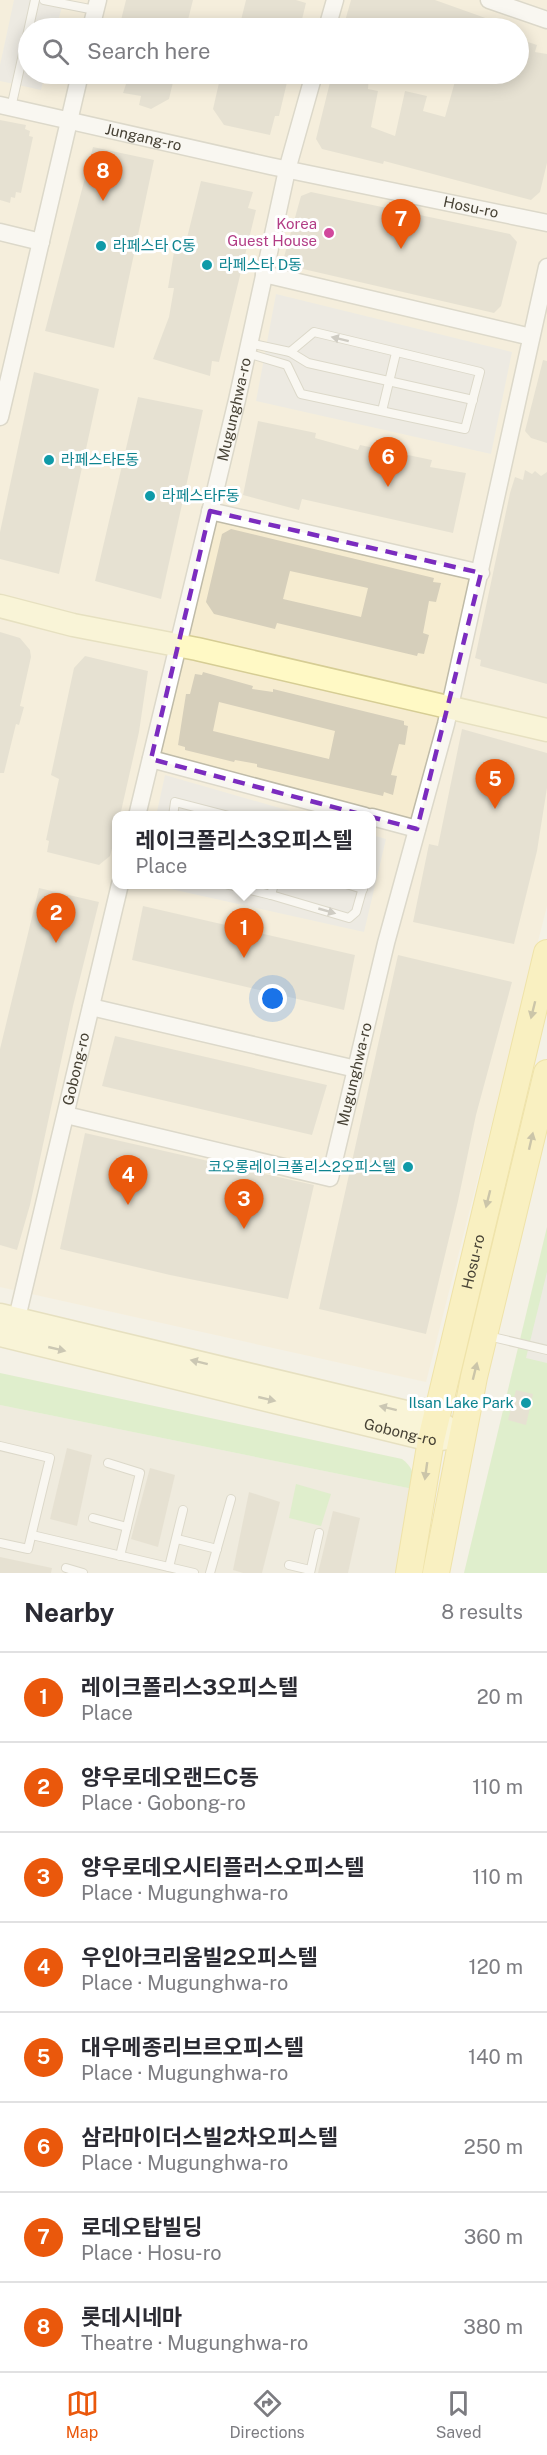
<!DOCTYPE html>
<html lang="en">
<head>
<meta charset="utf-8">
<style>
	body { margin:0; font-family:"Public Sans","Noto Sans KR",sans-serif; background:#f7f7f7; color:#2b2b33 }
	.you { position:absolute; left:273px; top:999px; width:21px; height:21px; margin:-15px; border:4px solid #fff; border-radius:50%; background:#1a73e8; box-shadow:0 0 0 9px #1a73e833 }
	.badge { display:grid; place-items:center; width:39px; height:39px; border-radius:50%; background:#ea580c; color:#fff; font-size:20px; font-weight:700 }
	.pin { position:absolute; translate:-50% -50px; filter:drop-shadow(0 2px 3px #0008) }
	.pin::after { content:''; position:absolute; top:32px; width:21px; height:18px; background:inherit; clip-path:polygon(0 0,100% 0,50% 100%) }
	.popup { position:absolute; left:112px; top:811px; width:264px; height:78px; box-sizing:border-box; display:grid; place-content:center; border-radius:12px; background:#fff; filter:drop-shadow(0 2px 4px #0005); font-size:20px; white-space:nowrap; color:#7c7c81 }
	.popup b { font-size:22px; color:#2b2b33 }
	.popup::after { content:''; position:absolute; left:50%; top:100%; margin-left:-12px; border:12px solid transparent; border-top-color:#fff }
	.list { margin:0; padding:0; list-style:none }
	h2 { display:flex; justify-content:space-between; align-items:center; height:78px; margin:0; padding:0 24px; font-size:26px }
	h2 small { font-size:20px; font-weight:400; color:#7c7c81 }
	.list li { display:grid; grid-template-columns:39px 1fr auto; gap:18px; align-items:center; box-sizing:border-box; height:90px; padding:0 24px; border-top:2px solid #e1e1e2 }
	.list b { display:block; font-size:22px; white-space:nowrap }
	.list p { margin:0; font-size:20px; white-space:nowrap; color:#7c7c81 }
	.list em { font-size:20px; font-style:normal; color:#7c7c81 }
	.icon { flex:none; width:33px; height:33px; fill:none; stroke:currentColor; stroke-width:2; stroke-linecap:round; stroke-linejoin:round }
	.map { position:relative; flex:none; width:547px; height:1573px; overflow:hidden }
	.search { position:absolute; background:#fff; box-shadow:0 3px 15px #0003; left:18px; right:18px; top:18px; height:66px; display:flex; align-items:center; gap:15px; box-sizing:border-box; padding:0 21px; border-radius:33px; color:#7c7c81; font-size:22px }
	.sheet { height:798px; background:#fff }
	nav { display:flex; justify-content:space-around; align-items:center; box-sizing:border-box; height:84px; border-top:2px solid #e1e1e2; background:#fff; font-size:16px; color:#7c7c81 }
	nav a { display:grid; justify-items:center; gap:3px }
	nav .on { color:#ea580c }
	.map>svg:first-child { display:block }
	.residential { fill:#e8e4d4 }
	.commercial { fill:#f6ecd0; fill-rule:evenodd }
	.green { fill:#c6eaad }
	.parking { fill:#e4e3de }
	.building { fill:#d6cfbb; fill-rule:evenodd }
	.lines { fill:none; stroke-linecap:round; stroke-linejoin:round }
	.service-casing { stroke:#bfbba8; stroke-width:10 }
	.minor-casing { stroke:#bfbba8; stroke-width:19 }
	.secondary-casing { stroke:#d6cd94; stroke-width:25 }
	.primary-casing { stroke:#e8d260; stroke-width:28 }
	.service { stroke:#fff; stroke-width:8 }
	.minor { stroke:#fff; stroke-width:16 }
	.secondary { stroke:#fff9c5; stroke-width:22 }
	.primary { stroke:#ffef94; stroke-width:26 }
	.oneway { fill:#a3a09a }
	.oneway2 { fill:#9a9060 }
	.oneway3 { fill:#9a9476 }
	.marked { fill:none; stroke:#7b2cbf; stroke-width:4.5; stroke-dasharray:12 8; stroke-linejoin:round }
	.hotel-dot { fill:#d1479c; stroke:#fff; stroke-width:2 }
	.culture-dot { fill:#0f9aa8; stroke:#fff; stroke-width:2 }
	.labels { text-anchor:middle; stroke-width:6; stroke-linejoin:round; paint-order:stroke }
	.street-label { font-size:15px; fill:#474235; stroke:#fff }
	.hotel-label { font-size:15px; fill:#b23c85; stroke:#fff; text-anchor:end }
	.culture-label { font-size:15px; fill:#0d838f; stroke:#fff; text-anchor:start }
</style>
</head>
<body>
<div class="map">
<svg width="547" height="1573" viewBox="0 0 547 1573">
	<rect width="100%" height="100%" fill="#f4f1e6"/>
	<polygon class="residential" points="0,1405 413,1489 398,1573 0,1573"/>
	<path class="commercial" d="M0 0H547V906L426 1382 0 1287ZM28 28H518V74H28ZM116 816H372V884H116Z"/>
	<g class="green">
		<polygon points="547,1227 547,1573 464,1573"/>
		<path d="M0 1373 402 1459C414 1468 414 1476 413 1489L0 1405Z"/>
		<polygon points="296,1484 331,1494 321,1526 289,1518"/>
	</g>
	<g class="parking">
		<polygon points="14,0 64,0 56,28 28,28 28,74 45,74 41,90 0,81 0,65"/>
		<polygon points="276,294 512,352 491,454 256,401"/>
		<polygon points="165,775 304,815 156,816"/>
		<polygon points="372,835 386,839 364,932 153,885 372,884"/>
		<polygon points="547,1272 547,1363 526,1358"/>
	</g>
	<g class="building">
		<polygon points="126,0 193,0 186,28 119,28"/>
		<polygon points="246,0 296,0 306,3 300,28 239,28"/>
		<polygon points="351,0 435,0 511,27 415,28 399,23 396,28 343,28"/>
		<polygon points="519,39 537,45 535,52 547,54 547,163 540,192 531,200 384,161 383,164 322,149 316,139 332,74 369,74 368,89 378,91 371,127 395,136 405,91 427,96 423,111 445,117 457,74 519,74"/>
		<polygon points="101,74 175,74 169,99 151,109 139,105 141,96 123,93 126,84 100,77"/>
		<polygon points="221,74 289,74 279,116 275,116 270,135 224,125 213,109"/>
		<polygon points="0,120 26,125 25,129 30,131 29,136 33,137 21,193 16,192 15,198 11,197 10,203 0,200"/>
		<polygon points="93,147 154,160 114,348 45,331"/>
		<polygon points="201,181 253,192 248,208 256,210 219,362 212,361 210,376 153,359 169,317 174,288 168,288 176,240 186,242"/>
		<polygon points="311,192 510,234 517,242 501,306 494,313 290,266 284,257 301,196"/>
		<polygon points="543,360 547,361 547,443 531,438 525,431"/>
		<polygon points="34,372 99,389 59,574 0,559 0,532"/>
		<polygon points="138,397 203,410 161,599 95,581"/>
		<polygon points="258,421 316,433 315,438 358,450 360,445 432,460 430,467 466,473 453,533 302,499 299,510 243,495"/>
		<polygon points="525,470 532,474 535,471 541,476 547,472 547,684 480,666 481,660 475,658 510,493 515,477 523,480"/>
		<path d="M231 529 434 578 433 582 441 583 436 602 429 601 423 633 429 635 424 654 418 653 417 656 277 623 275 629 214 614 206 602 222 534ZM290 571 368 588 361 617 283 599Z"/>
		<polygon points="0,632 20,638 30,650 31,657 20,706 24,707 19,725 16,724 4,773 0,773"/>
		<polygon points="85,656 148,671 139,732 120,816 117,816 117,830 110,856 99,865 47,852 49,841 46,840 59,779 51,775 74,668"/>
		<path d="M203 672 253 686 252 689 273 692V689L404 721V725L408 726 405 745 399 744 391 775 397 776 393 795 384 792 383 796 257 767V764L235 760 234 762 185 750V747L178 745 186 694H190L195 674 202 675ZM219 702 335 731 329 759 213 731Z"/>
		<polygon points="462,729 547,753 547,788 537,851 514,944 413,922 429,844 438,846"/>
		<polygon points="39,888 99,902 73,1006 30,1205 17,1250 0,1245 0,1049"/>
		<polygon points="143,906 355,955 344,1010 132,960"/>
		<polygon points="398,955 512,982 476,1115 458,1201 426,1334 319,1309"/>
		<polygon points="115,1036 327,1085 312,1135 102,1086"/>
		<polygon points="85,1133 314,1185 288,1299 170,1275 60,1249"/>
		<polygon points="516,1390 533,1394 526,1425 508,1420"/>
		<polygon points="67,1448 92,1455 77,1526 50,1519"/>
		<polygon points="150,1468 175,1475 158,1547 131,1539"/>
		<polygon points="249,1492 280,1502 262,1573 243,1573 233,1570"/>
		<polygon points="333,1511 360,1518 348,1573 318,1573"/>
		<polygon points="0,1557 52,1568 51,1573 0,1573"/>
	</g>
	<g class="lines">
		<g class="service-casing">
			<g id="service">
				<polyline points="44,0 95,10"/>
				<polyline points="11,108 35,0"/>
				<polyline points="290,352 308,363 473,400"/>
				<polyline points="247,353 287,365 301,394 465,429 480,372 314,332 290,352 249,343"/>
				<polyline points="382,411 396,353"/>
				<polyline points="173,816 175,802 229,816"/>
				<polyline points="225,884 271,895 349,918 356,912 364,884"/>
				<polyline points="346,884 363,889"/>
				<polyline points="271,895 274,884"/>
				<polyline points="488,1336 547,1350"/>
				<polyline points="0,1446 50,1458 28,1549 0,1543"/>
				<polyline points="108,1463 140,1473 120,1556"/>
				<polyline points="93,1518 127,1527"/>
				<polyline points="32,1535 194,1573"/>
				<polyline points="177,1539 217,1549"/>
				<polyline points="289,1565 310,1570"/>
				<polyline points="169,1567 183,1510"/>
				<polyline points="66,1568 83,1573"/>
				<polyline points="210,1573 231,1499"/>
				<polyline points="310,1573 319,1533"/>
			</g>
		</g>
		<g class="minor-casing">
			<g id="minor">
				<polyline points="489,0 547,20"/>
				<polyline points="91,28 98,0"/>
				<polyline points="327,28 335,0"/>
				<path id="s1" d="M0 105 270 166 547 223"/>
				<polyline points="0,232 41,242"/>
				<polyline points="264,274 531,337"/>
				<polyline points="0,417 80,74"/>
				<polyline points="210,511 481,573"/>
				<polyline points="151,759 365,816"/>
				<path id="s2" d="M137 816 237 400 287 170 314 74"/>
				<polyline points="372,817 417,829"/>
				<polyline points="91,1007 356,1069"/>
				<path id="s3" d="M66 1115 330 1178 386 943 446 724 547 267"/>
				<path id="s4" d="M17 1318 120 884"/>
			</g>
		</g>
		<g class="secondary-casing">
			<g id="secondary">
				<polyline points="0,606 73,625 197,649 547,730"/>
				<polyline points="0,1315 435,1419 460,1437"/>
				<path id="s5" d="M0 1335 431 1440 448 1438"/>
			</g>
		</g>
		<g class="primary-casing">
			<g id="primary">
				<path id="s6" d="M409 1573 431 1440 547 953"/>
				<polyline points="436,1573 474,1377 547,1073"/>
			</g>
		</g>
		<use href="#service" class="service"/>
		<use href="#minor" class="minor"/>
		<use href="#secondary" class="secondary"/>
		<use href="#primary" class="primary"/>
	</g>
	<defs><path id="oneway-solid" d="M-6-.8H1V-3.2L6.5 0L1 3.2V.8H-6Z" transform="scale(1.5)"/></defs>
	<g class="oneway">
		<use href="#oneway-solid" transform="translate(340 339) rotate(-166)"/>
		<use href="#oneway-solid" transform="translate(327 911) rotate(16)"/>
	</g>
	<g class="oneway2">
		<use href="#oneway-solid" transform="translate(533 1010) rotate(104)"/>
		<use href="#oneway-solid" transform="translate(531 1141) rotate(-77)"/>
		<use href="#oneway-solid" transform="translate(488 1199) rotate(104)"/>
		<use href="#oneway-solid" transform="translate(475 1371) rotate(-76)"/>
		<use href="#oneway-solid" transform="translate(426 1471) rotate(98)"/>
	</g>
	<g class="oneway3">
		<use href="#oneway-solid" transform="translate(57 1349) rotate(13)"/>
		<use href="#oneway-solid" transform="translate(199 1362) rotate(-166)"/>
		<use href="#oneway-solid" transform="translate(267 1399) rotate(13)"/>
		<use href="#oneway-solid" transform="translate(388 1408) rotate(-166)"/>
	</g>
	<path d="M0 0H547V1573H0ZM210 511 481 573 417 829 151 759Z" fill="#f4f1e6" fill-opacity=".55" fill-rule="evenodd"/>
	<path class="marked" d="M210 511 481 573 417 829 151 759Z"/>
	<circle class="hotel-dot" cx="329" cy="233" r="6"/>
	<g class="culture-dot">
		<circle cx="101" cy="246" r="6"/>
		<circle cx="207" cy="265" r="6"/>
		<circle cx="49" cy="460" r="6"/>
		<circle cx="150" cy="496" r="6"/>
		<circle cx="408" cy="1167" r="6"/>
		<circle cx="526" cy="1403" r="6"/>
	</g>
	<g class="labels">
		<g class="street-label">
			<text dy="5" stroke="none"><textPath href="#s1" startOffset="147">Jungang-ro</textPath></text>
			<text dy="5" stroke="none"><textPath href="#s1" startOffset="482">Hosu-ro</textPath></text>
			<text dy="5" stroke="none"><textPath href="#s2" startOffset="418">Mugunghwa-ro</textPath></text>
			<text dy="5" stroke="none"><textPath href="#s4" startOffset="256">Gobong-ro</textPath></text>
			<text dy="5" stroke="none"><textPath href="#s3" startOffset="378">Mugunghwa-ro</textPath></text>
			<text dy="5" stroke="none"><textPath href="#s6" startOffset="318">Hosu-ro</textPath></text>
			<text dy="5" stroke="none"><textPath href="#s5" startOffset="412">Gobong-ro</textPath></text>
		</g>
		<g class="hotel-label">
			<text x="317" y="229">Korea<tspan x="317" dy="17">Guest House</tspan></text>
		</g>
		<g class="culture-label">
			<text x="113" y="251">라페스타 C동</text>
			<text x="219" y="270">라페스타 D동</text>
			<text x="61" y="465">라페스타E동</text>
			<text x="162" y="501">라페스타F동</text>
			<text x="396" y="1172" text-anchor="end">코오롱레이크폴리스2오피스텔</text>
			<text x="514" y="1408" text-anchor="end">Ilsan Lake Park</text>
		</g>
	</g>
</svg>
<div class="you"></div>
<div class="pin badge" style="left:244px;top:958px">1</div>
<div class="popup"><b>레이크폴리스3오피스텔</b>Place</div>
<div class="pin badge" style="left:56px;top:943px">2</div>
<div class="pin badge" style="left:244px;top:1229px">3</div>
<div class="pin badge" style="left:128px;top:1205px">4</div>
<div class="pin badge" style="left:495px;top:809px">5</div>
<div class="pin badge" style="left:388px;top:487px">6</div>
<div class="pin badge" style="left:401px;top:249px">7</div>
<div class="pin badge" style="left:103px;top:201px">8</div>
<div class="search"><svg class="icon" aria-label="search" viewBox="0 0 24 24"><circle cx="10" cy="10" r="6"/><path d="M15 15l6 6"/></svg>Search here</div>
</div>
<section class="sheet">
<h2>Nearby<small>8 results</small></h2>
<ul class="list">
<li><span class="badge">1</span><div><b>레이크폴리스3오피스텔</b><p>Place</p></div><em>20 m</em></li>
<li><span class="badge">2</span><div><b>양우로데오랜드C동</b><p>Place · Gobong-ro</p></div><em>110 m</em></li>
<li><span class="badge">3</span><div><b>양우로데오시티플러스오피스텔</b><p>Place · Mugunghwa-ro</p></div><em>110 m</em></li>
<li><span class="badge">4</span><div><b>우인아크리움빌2오피스텔</b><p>Place · Mugunghwa-ro</p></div><em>120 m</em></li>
<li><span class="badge">5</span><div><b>대우메종리브르오피스텔</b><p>Place · Mugunghwa-ro</p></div><em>140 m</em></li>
<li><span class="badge">6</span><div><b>삼라마이더스빌2차오피스텔</b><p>Place · Mugunghwa-ro</p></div><em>250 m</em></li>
<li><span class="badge">7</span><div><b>로데오탑빌딩</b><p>Place · Hosu-ro</p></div><em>360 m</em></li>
<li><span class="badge">8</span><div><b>롯데시네마</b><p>Theatre · Mugunghwa-ro</p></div><em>380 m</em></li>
</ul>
</section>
<nav>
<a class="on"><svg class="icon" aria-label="map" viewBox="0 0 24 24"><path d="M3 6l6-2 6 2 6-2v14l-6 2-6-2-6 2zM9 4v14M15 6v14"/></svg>Map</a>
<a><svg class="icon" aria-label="directions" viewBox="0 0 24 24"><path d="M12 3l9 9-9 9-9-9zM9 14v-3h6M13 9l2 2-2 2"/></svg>Directions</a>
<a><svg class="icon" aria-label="saved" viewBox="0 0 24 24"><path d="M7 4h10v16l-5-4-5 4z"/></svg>Saved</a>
</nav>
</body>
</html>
